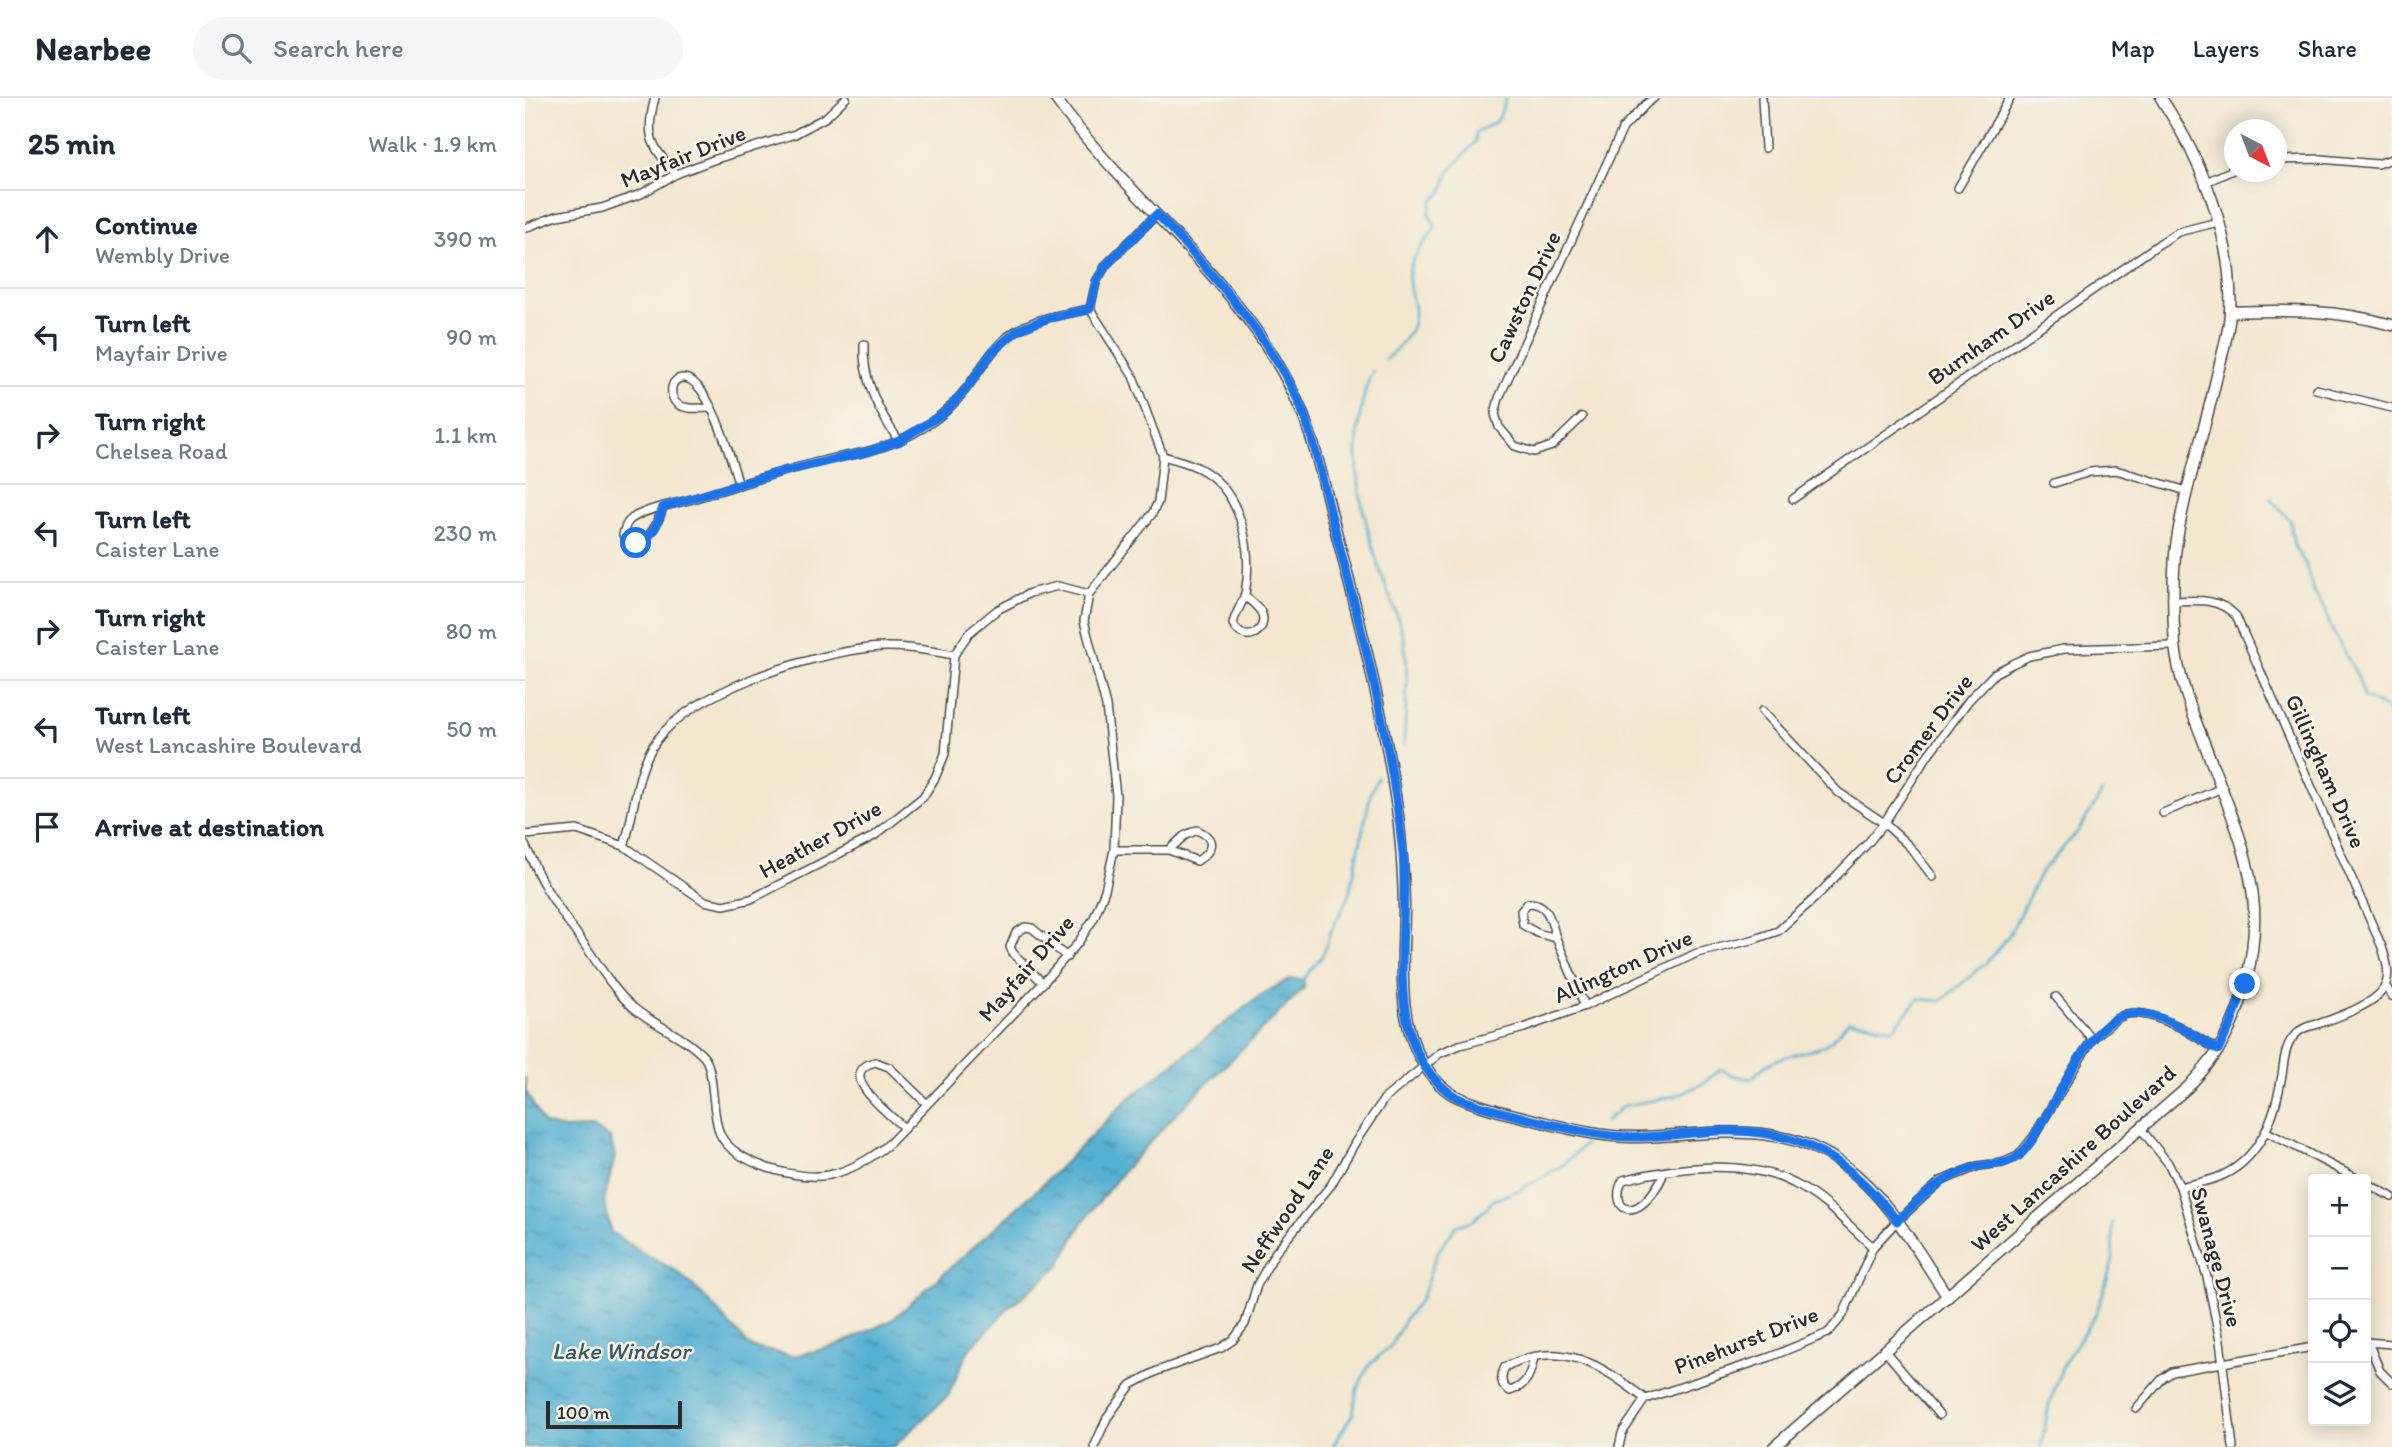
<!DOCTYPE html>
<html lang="en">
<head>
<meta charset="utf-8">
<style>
	body { margin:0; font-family:Itim,sans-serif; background:#f6f6f7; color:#1f2937 }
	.controls { position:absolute; right:21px; bottom:21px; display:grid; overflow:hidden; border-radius:7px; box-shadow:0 4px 18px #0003 }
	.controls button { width:63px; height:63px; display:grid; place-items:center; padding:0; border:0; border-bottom:2px solid #e0e1e3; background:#fff; color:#1f2937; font:35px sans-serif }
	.compass { position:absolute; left:1699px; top:21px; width:63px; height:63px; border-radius:50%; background:#fff; box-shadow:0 4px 18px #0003; rotate:138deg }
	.scale { position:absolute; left:21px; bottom:18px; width:136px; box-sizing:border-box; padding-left:7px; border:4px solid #2b2b2b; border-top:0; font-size:19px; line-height:24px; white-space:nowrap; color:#2b2b2b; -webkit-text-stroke:5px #f7f3e8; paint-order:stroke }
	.stop { position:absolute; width:21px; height:21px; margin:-16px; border:5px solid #1a73e8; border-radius:50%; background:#fff }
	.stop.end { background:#1a73e8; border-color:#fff; box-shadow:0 2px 7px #0008 }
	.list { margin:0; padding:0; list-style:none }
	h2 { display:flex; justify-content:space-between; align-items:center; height:91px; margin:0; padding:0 28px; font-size:30px }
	h2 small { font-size:23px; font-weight:400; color:#747a83 }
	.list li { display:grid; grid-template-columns:46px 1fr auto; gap:21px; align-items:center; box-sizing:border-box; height:98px; padding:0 28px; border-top:2px solid #e0e1e3 }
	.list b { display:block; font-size:26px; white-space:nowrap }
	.list p { margin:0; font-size:23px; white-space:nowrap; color:#747a83 }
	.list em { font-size:23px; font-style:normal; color:#747a83 }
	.icon { flex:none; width:38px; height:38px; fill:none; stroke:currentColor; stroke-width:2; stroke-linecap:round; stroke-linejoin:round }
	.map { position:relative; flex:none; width:1867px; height:1349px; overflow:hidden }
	header { display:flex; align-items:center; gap:42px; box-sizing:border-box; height:98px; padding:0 35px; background:#fff; border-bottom:2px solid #e0e1e3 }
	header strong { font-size:33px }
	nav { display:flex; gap:38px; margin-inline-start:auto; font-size:24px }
	.search { width:490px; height:63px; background:#f6f6f7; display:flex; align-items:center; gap:18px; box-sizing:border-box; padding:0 24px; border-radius:38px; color:#747a83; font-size:26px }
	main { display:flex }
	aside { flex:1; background:#fff }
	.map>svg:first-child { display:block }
	.water { fill:url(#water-ripples); stroke:#406e7e; stroke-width:2 }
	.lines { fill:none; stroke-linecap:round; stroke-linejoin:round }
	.stream { stroke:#54b0d2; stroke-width:2.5 }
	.street-casing { stroke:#494744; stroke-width:10 }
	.secondary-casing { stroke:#494744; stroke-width:13 }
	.street { stroke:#fff; stroke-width:7 }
	.secondary { stroke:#fff; stroke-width:10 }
	.route { stroke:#1a73e8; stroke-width:9 }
	.labels { text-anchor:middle; stroke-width:5; stroke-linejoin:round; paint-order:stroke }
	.street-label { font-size:23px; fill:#2b2b2b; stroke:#f7f3e8 }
	.water-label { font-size:24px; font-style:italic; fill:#395a65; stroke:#f7f3e8 }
</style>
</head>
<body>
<header>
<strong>Nearbee</strong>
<div class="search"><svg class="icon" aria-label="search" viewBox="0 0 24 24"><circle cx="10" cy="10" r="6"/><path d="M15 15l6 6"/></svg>Search here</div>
<nav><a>Map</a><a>Layers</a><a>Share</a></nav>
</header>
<main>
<aside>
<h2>25 min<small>Walk · 1.9 km</small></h2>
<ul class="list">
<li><svg class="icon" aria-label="ahead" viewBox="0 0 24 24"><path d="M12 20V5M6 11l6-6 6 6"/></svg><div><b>Continue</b><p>Wembly Drive</p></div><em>390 m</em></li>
<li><svg class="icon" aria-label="left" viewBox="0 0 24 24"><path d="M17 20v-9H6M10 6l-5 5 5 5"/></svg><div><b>Turn left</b><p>Mayfair Drive</p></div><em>90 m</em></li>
<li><svg class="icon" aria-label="right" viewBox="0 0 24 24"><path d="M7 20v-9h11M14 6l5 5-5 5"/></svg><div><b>Turn right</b><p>Chelsea Road</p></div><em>1.1 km</em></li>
<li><svg class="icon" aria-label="left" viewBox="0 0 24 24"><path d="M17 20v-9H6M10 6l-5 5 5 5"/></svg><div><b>Turn left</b><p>Caister Lane</p></div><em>230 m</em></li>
<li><svg class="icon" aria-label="right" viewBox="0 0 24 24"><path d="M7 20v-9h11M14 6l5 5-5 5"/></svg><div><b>Turn right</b><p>Caister Lane</p></div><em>80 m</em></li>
<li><svg class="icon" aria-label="left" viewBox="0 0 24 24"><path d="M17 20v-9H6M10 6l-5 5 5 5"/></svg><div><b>Turn left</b><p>West Lancashire Boulevard</p></div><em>50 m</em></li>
<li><svg class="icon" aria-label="arrive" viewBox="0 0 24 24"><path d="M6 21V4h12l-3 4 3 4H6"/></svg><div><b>Arrive at destination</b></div></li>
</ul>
</aside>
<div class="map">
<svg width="1867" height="1349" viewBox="0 0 1867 1349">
	<defs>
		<pattern id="water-ripples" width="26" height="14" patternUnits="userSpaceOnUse" patternTransform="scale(1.75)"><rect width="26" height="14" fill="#54b0d2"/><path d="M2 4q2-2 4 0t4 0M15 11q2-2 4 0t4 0" fill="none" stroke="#468fab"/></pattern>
	</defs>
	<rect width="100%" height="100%" fill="#f7f3e8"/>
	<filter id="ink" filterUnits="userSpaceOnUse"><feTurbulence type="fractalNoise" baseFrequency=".0143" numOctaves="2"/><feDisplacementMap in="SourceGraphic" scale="14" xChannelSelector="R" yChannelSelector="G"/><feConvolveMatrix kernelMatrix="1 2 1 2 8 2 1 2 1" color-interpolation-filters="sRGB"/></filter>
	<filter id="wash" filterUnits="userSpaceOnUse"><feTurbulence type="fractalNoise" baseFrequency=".00686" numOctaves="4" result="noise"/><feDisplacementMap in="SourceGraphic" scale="28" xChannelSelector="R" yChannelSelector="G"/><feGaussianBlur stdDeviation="1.57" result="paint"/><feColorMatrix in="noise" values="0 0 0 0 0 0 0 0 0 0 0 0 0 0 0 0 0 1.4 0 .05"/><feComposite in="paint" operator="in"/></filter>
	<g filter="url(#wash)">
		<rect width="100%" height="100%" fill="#f3e7d0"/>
		<polygon class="water" points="765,881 779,881 779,890 651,1016 600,1071 558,1124 533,1169 482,1211 443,1253 423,1298 368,1349 0,1349 0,979 1,994 19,1026 39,1031 68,1030 85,1040 90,1058 79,1103 86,1134 118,1155 153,1174 178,1197 225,1249 269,1258 313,1247 367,1222 514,1090 601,1003 737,896"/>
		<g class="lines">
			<g class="stream">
				<path d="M860 262C874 248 891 234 889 212 888 199 882 188 884 175 886 157 903 143 911 128L904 116 908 102 917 95 924 74 950 44 951 35C977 21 972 25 981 0"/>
				<path d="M848 273C839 289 837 307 834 324 827 375 838 418 853 466 861 492 873 515 879 542 885 577 880 613 879 648"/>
				<polyline points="1745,400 1765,422 1769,449 1780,465 1789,495 1801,512 1804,526 1833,579 1839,599 1862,611 1867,635"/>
				<polyline points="777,883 797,858 807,831 824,798 846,694 853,679"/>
				<path d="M1080 1024 1098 1008 1150 998 1177 986 1196 971 1207 977 1226 981C1232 975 1239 967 1247 964 1283 946 1295 963 1323 923L1343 925 1368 931 1393 901 1416 903 1461 865 1484 837 1516 774 1554 732 1577 695"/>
				<polyline points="807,1349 828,1316 832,1291 844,1267 866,1248 880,1221 896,1201 912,1155 931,1128 949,1122 969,1102 999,1090 1038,1067 1060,1046"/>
				<polyline points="1516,1349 1524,1307 1538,1267 1571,1216 1578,1195 1588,1162 1587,1125"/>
			</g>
		</g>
	</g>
	<g filter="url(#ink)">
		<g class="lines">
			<g class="street-casing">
				<g id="street">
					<path d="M130 0C119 39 127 48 151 76"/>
					<polyline points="1237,0 1240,50"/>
					<polyline points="1752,62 1796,61 1852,66 1867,61"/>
					<polyline points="1681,84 1710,71"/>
					<polyline points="1433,90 1485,0"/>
					<polyline points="0,130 32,118 77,110 116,96 151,76 188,62 270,36 301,19 321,0"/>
					<path d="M339 246C337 282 354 314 374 343"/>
					<polyline points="1791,291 1867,310"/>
					<path d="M186 310C176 310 163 312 154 307 143 301 144 279 159 280 185 282 207 365 214 387"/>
					<polyline points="1057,319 1027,348 1009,354 990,348 974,329 970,316 974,300 1098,30 1121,6 1129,0"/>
					<path d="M638 358C652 362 667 365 679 373 718 397 728 454 720 496 717 507 710 515 708 526 720 549 745 532 736 514 732 508 725 502 719 498"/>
					<polyline points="1529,385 1565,374 1591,372 1662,393"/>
					<polyline points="1268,401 1634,146 1653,134 1693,124"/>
					<path d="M138 409C134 424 116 462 98 437 99 432 100 427 104 423 114 412 149 406 164 402 208 389 252 374 297 363 313 359 329 357 344 353 382 343 418 322 441 291 457 270 470 244 494 231 515 219 541 216 565 211"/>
					<path d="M1650 503C1673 502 1694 500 1711 518L1857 849C1861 862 1865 873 1861 886 1855 905 1811 920 1793 926 1784 928 1776 930 1770 937 1760 947 1759 963 1757 977 1750 1019 1735 1064 1691 1080 1679 1084 1667 1086 1655 1089"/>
					<polyline points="1237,613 1313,694 1359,725 1385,749 1408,779"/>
					<polyline points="1638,715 1697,690"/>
					<polyline points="0,737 52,732 99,748 179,803 199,807 226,801 349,738 398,699 410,680 420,656 429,557 444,535 472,512 505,495 533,488 564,496"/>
					<path d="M0 747C6 759 11 773 18 785 32 810 50 833 66 856 79 875 91 895 109 910 130 928 160 938 179 959 190 971 186 1015 195 1036 209 1066 273 1083 304 1077 327 1072 347 1060 365 1045L518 885 553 845 569 820 580 792 589 752 591 698 581 608 559 523 564 496 627 416 633 404 638 358 608 278 565 211 571 184 581 167 632 116"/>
					<path d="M99 748C111 712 109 674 132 642 169 592 284 557 344 550 372 547 402 552 429 557"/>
					<path d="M589 752H644L672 763C688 753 692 741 672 732L659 738 644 752"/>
					<path d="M1003 805C1024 804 1026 824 1031 840L1012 835 998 827 996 813Z"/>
					<polyline points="1031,840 1060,908"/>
					<polyline points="518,885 488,855 485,849 491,835 500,829 507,830 542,859"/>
					<polyline points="1861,889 1867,898"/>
					<polyline points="1531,899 1567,941"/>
					<path d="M379 1030C365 1016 308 975 350 964L364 969 402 1006"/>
					<polyline points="1616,1031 1643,1065 1655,1089 1682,1179 1695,1243 1708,1349"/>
					<polyline points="1742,1034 1833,1081"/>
					<path d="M1139 1075C1134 1087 1123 1105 1110 1110 1091 1116 1091 1092 1098 1082 1148 1069 1220 1060 1268 1085 1299 1100 1323 1127 1348 1149"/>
					<polyline points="1841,1085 1867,1099"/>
					<polyline points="1841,1244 1867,1246"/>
					<polyline points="1843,1244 1855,1273 1867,1285"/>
					<polyline points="1360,1253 1414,1317"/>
					<path d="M1009 1259C1006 1275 1002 1288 985 1293 975 1288 975 1279 980 1269 1035 1240 1077 1267 1120 1301"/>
					<polyline points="1611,1311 1637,1281 1647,1274 1788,1249"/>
					<polyline points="569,1349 582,1320 606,1287 632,1273 696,1250 708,1242 720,1226 732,1187 750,1155 806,1087 831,1043 859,1001 915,955 935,947 999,930 1060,908 1172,855 1227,842 1253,833 1290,800 1343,745 1359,725 1403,657 1444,602 1470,575 1487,566 1504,558 1539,551 1650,548"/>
					<polyline points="1094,1349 1097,1335 1120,1301 1245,1259 1303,1235 1318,1217 1348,1149 1372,1123 1416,1083 1453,1068 1477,1065 1493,1058 1509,1038 1567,941 1591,921 1601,916 1611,915 1627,918 1655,929 1693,952"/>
				</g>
			</g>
			<g class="secondary-casing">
				<g id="secondary">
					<path d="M530 0C613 116 743 201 787 342 797 375 804 408 813 441 835 525 857 610 870 697 876 733 878 769 879 806 879 861 869 923 902 971 909 982 921 994 933 999 956 1009 981 1015 1006 1021 1041 1030 1077 1040 1114 1039 1187 1037 1254 1020 1319 1067 1364 1100 1392 1153 1423 1199"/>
					<path d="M1705 214C1764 212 1810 211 1867 227"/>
					<path d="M1249 1349 1663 989C1673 977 1685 966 1693 952 1718 913 1731 856 1729 810 1726 759 1704 710 1686 663 1672 625 1654 587 1650 547 1648 521 1648 482 1650 456 1657 398 1677 343 1690 286 1695 263 1704 237 1705 214 1709 139 1676 61 1636 0"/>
				</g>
			</g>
			<use href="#street" class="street"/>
			<use href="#secondary" class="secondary"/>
		</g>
	</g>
	<g class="lines" filter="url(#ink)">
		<path class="route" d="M111 445C128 439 133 426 138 409L256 374 345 353 374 343 419 315 442 290 468 253 493 232 523 220 565 211 571 184 581 167 632 116C681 169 731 223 765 286 788 328 796 379 808 424 837 533 867 644 878 756 884 824 862 909 900 969 908 980 920 993 931 999 953 1009 978 1014 1000 1020 1037 1029 1075 1040 1114 1039 1155 1038 1196 1029 1237 1035 1297 1043 1336 1077 1372 1123 1396 1099 1418 1078 1450 1069 1464 1065 1480 1068 1492 1059 1504 1050 1512 1033 1520 1020 1538 990 1570 914 1611 915 1641 916 1669 938 1693 952L1706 926 1720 886"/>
	</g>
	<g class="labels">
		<g class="street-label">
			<text transform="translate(158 58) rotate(-22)" y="8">Mayfair Drive</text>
			<text transform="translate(999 199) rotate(-65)" y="8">Cawston Drive</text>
			<text transform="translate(1466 239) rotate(-35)" y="8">Burnham Drive</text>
			<text transform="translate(1403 631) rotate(-53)" y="8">Cromer Drive</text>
			<text transform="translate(1801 673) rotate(66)" y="8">Gillingham Drive</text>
			<text transform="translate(295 741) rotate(-29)" y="8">Heather Drive</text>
			<text transform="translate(1098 868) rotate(-24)" y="8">Allington Drive</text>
			<text transform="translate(501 870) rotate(-49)" y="8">Mayfair Drive</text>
			<text transform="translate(1548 1060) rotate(-42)" y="8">West Lancashire Boulevard</text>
			<text transform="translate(762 1111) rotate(-56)" y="8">Neffwood Lane</text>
			<text transform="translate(1692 1159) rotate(75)" y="8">Swanage Drive</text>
			<text transform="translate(1221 1242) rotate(-21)" y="8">Pinehurst Drive</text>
		</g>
		<g class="water-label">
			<text x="96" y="1261">Lake Windsor</text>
		</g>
	</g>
</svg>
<div class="controls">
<button>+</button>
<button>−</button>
<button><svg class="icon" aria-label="locate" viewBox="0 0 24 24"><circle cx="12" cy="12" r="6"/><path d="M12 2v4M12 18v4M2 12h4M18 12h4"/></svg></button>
<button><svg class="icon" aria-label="layers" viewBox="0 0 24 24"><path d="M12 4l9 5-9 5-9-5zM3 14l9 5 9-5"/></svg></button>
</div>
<svg class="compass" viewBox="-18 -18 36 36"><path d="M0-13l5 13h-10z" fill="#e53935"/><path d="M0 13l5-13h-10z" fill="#747a83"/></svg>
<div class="scale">100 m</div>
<div class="stop" style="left:111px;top:445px"></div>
<div class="stop end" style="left:1720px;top:886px"></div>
</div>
</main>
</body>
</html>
